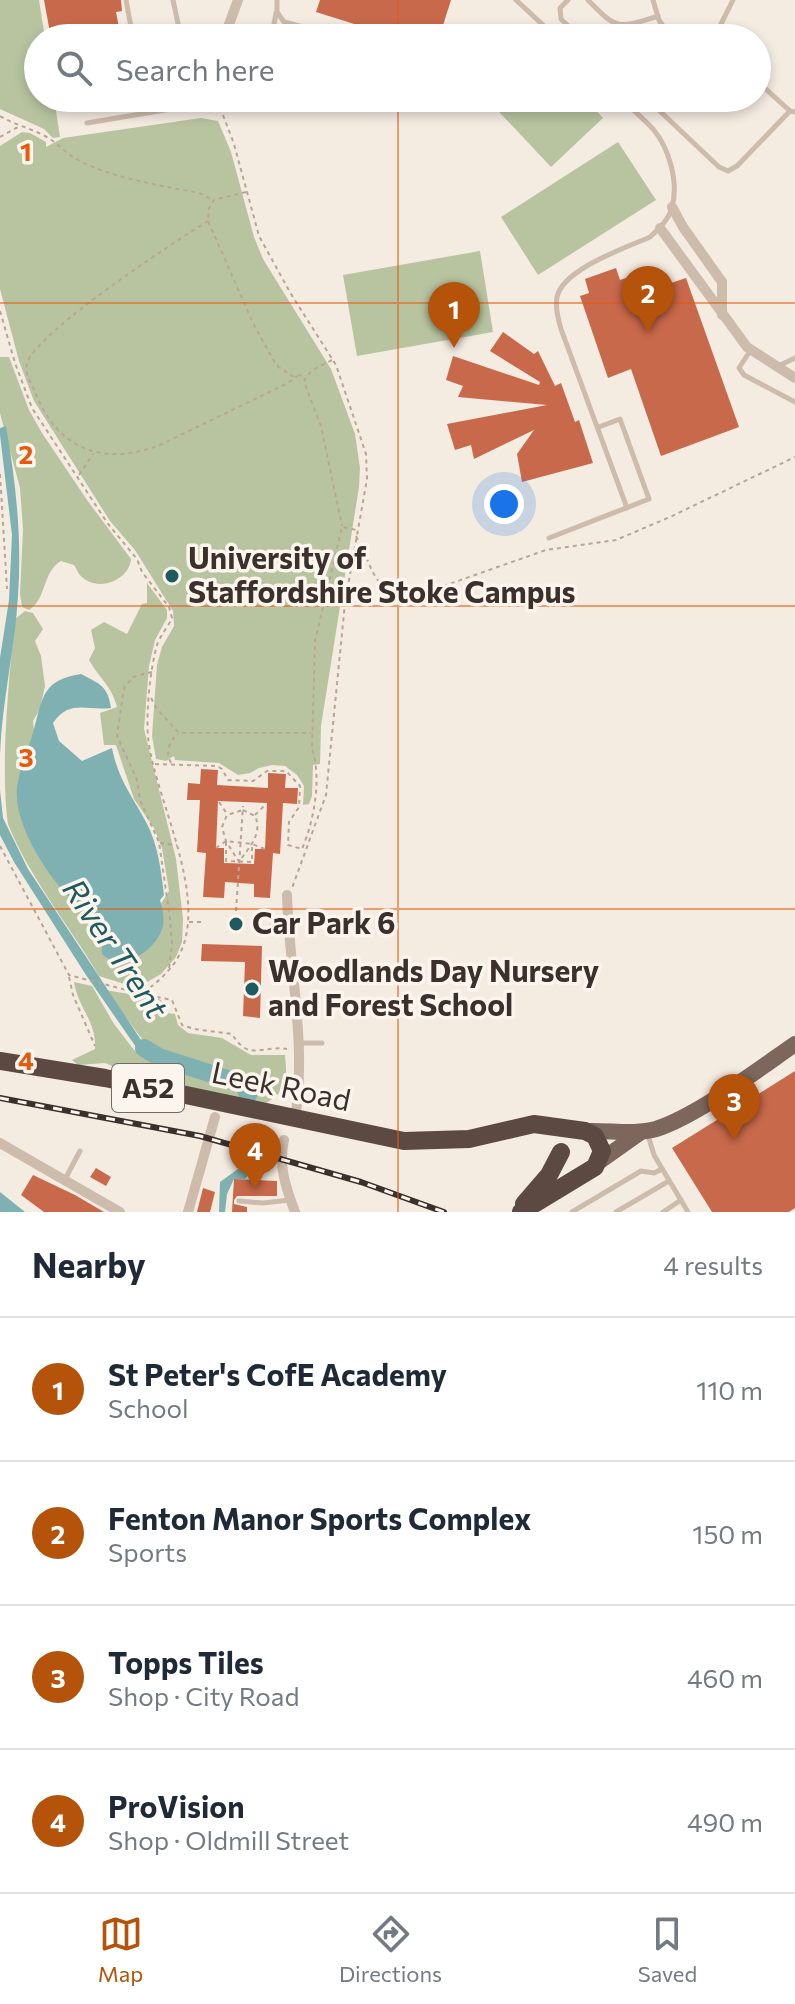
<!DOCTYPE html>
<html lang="en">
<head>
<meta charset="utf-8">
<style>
	body { margin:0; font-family:Commissioner,sans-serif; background:#f6f6f7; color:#1f2937 }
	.you { position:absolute; left:504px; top:504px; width:28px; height:28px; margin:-20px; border:6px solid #fff; border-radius:50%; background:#1a73e8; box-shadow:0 0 0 12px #1a73e833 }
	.badge { display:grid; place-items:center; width:52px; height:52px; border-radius:50%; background:#b45309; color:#fff; font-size:26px; font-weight:700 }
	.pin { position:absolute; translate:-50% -66px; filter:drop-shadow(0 2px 4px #0008) }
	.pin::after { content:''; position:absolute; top:42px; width:28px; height:24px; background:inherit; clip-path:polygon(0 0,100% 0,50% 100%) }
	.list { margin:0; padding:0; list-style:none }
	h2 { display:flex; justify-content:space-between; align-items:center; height:104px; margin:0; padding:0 32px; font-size:34px }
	h2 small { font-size:26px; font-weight:400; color:#747a83 }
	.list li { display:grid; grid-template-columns:52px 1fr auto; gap:24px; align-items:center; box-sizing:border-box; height:144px; padding:0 32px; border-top:2px solid #e0e1e3 }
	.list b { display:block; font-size:30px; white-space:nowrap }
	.list p { margin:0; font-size:26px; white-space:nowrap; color:#747a83 }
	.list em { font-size:26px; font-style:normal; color:#747a83 }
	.icon { flex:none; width:44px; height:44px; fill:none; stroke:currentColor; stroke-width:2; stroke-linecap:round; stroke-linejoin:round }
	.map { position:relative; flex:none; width:795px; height:1212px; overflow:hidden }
	.search { position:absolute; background:#fff; box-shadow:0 4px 12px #0003; left:24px; right:24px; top:24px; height:88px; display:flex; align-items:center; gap:20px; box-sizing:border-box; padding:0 28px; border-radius:44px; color:#747a83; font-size:30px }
	.sheet { height:680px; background:#fff }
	nav { display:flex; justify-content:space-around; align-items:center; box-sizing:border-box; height:112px; border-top:2px solid #e0e1e3; background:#fff; font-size:22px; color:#747a83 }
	nav a { display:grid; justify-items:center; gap:4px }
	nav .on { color:#b45309 }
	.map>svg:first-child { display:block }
	.green { fill:#b8c4a0 }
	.water { fill:#7fb0b2 }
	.pier { fill:#f4ebe1 }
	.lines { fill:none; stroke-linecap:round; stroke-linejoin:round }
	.river { stroke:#7fb0b2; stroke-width:18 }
	.building { fill:#c8694b; fill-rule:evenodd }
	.path { stroke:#b9a596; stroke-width:2; stroke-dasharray:4 4; stroke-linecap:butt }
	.lane { stroke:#cdbbac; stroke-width:5 }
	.street { stroke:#cdbbac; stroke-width:10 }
	.primary { stroke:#7d675c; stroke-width:16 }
	.highway { stroke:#5c4a42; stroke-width:18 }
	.rail-casing { stroke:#3b302b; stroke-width:6 }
	.rail { stroke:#fbf5ee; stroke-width:3; stroke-dasharray:9; stroke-linecap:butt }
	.grid { fill:none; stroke:#e8590c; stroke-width:2; stroke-opacity:0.55 }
	.poi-dot { fill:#1f5a5e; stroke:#fbf5ee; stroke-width:3 }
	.labels { text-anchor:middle; stroke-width:7; stroke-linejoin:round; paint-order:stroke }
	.shield { fill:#fbf5ee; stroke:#756b66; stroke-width:2 }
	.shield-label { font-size:28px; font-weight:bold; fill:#3b302b }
	.poi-label { font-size:30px; font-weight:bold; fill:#3b302b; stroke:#fbf5ee; text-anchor:start }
	.street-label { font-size:30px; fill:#3b302b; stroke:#fbf5ee }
	.water-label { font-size:32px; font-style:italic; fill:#1f5a5e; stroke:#fbf5ee }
	.grid-label { font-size:26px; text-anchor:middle; font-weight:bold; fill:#e8590c; stroke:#fbf5ee; stroke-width:7; stroke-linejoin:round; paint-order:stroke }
</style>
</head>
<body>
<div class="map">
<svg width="795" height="1212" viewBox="0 0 795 1212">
	<rect width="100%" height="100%" fill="#f4ebe1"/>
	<g class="green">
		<polygon points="0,0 39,0 45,38 38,38 38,98 54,98 60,137 53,138 44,129 0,109"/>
		<polygon points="486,98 585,98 603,118 551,167"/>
		<polygon points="201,118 218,121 231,152 254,237 263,259 331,369 355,434 360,468 359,487 321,726 320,764 313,765 312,796 309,804 303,805 304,786 297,775 285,766 272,765 259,768 250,773 238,775 219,763 175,760 174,756 166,761 156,759 152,736 157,665 162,647 174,626 173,611 135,550 110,521 34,401 19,361 0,289 0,146 22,132 30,133 46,142 46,147 63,138"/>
		<polygon points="618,142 656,200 538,275 501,217"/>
		<polygon points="480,251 493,332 357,356 343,275"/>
		<path d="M0 357H9L29 410 42 433 87 500 131 559C129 581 98 592 82 577 78 574 77 569 74 565L61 561C42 572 47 599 29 610L22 607 20 594 23 529 20 488 0 413Z"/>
		<path d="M147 583 167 610V618L155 640 149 666 144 729 176 859 183 919 182 942 176 957 161 974 137 988 99 976C70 926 30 879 8 824 0 768 9 678 15 619L25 611 33 613 43 629 35 641 41 656 45 686 40 709 33 721 38 765 147 926 169 891 162 848 154 828 134 799 116 745H104L100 713 117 707C112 686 99 678 89 660L95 648 91 630 104 622 127 634 142 604 147 603Z"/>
		<path d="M74 982 92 986 114 1024 134 1050 220 1078 241 1089 243 1094 248 1095 251 1091 249 1083 242 1079 179 1059 145 1043 105 990 159 999 165 1003 167 1013 175 1014 178 1025 188 1033 222 1038 251 1055H285C287 1081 289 1089 265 1104L181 1087 131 1074 105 1063 78 1065 72 1060 95 1049C97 1022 78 1008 74 982Z"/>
	</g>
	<g class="water">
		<path d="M6 426C16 483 22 539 18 596 15 649 2 701 0 754V658L9 600 12 535 0 435V428Z"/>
		<path d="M81 674C100 684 108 686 111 708 86 711 70 699 53 723L59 741 82 761 112 748C118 779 132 796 146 822 158 844 161 870 164 895L160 900C162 908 165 918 163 926 157 950 123 973 102 954 101 944 106 932 103 924 100 914 82 909 74 902 49 879 13 824 17 788 19 768 29 749 34 729 43 696 43 680 81 674Z"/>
		<polygon points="0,790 3,818 28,869 141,1040 162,1053 163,1065 149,1059 136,1047 86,975 14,862 0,835"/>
		<polygon points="257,1131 262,1132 263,1137 254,1168 245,1179 234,1179 227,1194 225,1212 219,1212 220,1182 242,1166"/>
		<polygon points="0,1192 25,1212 0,1212"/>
	</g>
	<polygon class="pier" points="251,1134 267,1138 257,1169 238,1164"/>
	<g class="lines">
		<polyline class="river" points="144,1048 159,1057 240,1083 244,1085 248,1095"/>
	</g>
	<g class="building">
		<polygon points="44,0 121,0 122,11 116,12 121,38 51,38"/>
		<polygon points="320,0 451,0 439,38 399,38 316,12"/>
		<polygon points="62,98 105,98 105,102 64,110"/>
		<polygon points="616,268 620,280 629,277 635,295 686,278 739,427 661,456 631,369 608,378 580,296 589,293 585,279"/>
		<polygon points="503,332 534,354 538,351 555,386 561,383 575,422 579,420 593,463 522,482 517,454 534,430 474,459 471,445 455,450 447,424 547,405 458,397 463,386 446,380 453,356 539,385 540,382 490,351"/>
		<path d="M201 769 218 770 217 785 268 788V773L286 774 285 788H298L297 804 283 803 280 854 273 853 270 898 254 897V884L225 882 224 898 203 897 206 853 197 852 200 800H187L188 783 200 784ZM218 801 267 803 265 849H255L254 864 224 863V848H216Z"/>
		<polygon points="202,944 262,946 260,1018 243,1016 245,962 201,961"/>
		<polygon points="795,1071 795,1208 789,1212 712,1212 672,1148"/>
		<polygon points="96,1168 111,1177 106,1186 90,1177"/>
		<polygon points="33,1175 75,1195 104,1212 44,1212 21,1195"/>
		<polygon points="234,1179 277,1181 277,1196 237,1196 234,1200 234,1204 247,1207 247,1212 232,1212"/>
		<polygon points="203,1188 215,1192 210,1212 197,1212"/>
	</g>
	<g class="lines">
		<g class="path">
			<polyline points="223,115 234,144 259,236 291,294 336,365 366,454 367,479 345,603 326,795 292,888"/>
			<path d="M0 116C15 125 30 128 45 136 58 143 66 154 80 161 116 179 159 185 199 193L213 200"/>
			<polyline points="0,137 18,127"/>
			<polyline points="246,192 214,200 209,208 208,221 253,323 276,365 292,376 306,375"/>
			<path d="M208 221C174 242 38 331 27 363 24 372 31 383 35 392 58 451 105 467 162 444L288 383 297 376"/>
			<path d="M0 311 15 363 32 408 108 524 137 559 142 572 169 607 172 618C168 627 160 636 157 645 150 670 146 711 148 737 154 802 222 916 167 972 159 981 148 991 137 993"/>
			<path d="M332 360C321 366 308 370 304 382L321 426 342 526"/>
			<polyline points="0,474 7,589"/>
			<polyline points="79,475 93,454"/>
			<path d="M356 536C377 574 369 591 418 595L546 550 616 540 670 517 795 457"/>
			<polyline points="152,672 133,677 124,688 117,736 137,780 140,800 159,842 170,919 172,944 169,969"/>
			<polyline points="151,698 157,709 179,733 311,733"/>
			<path d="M171 763C165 751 169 742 178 734"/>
			<path d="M155 764 217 766 222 769 228 780 253 781 267 771H286L300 786 299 807 289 822 288 845 302 849C314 821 322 778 312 749L315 641 342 527 357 530"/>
			<polyline points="219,802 227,814"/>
			<path d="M243 810 255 816C263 834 249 847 239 862L226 841 222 827 227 815Z"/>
			<polyline points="255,815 265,805"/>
			<polyline points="226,842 226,861 252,862 252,845"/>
			<polyline points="160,843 177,845"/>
			<polyline points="0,846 69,975 134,992"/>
			<polyline points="216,848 226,841 252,844 265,849"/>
			<polyline points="236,911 243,806"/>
			<polyline points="189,922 201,922"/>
			<polyline points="69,977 73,995 95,1046"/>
			<path d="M141 994 172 1000 182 1025 194 1029 232 1034C249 1062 260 1045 287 1049"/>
		</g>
		<g class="lane">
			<polyline points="126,0 133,38"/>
			<polyline points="173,0 181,38"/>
			<polyline points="277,0 277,12 284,22 345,38"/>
			<polyline points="516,0 557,38"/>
			<polyline points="568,0 560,8 561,19 581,38"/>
			<path d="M588 0C617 30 618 29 658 16"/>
			<polyline points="653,0 659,20 671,38"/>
			<polyline points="276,38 274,24 276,13"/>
			<polyline points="714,38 733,0"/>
			<polyline points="757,81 790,111 795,112"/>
			<polyline points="145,98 148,111"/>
			<path d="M620 98C631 108 643 118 653 129 669 148 679 182 672 207 670 218 659 229 650 237 625 248 563 269 557 297 555 307 558 319 561 329L627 508"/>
			<polyline points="646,98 719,167 728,171 737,166 790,111"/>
			<polyline points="87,123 195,105 193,98"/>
			<polyline points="750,351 739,368 744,375 795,402"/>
			<polyline points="776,367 795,358"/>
			<polyline points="549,538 649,499 620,419 599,427"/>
			<polyline points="271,926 287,927"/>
			<polyline points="299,1043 322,1043"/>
			<polyline points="648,1135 654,1155 688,1212"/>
			<polyline points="64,1181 80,1151"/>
			<polyline points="239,1201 263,1203 290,1200"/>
			<polyline points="572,1212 641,1171 654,1173 662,1169"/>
			<polyline points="616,1212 669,1181"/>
			<polyline points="663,1212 681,1200"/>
		</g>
		<g class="street">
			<polyline points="224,38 238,0"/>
			<polyline points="219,105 219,98"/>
			<polyline points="672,207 683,227 722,282 722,315"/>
			<polyline points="660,228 747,347 795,378"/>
			<path d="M287 895C289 969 307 1045 295 1119"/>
			<path d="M284 1140C278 1166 286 1188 295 1212"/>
			<polyline points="0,1143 120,1212"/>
			<polyline points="188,1212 215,1117"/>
		</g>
		<g class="primary">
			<path d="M587 1131C609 1130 635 1135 656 1129 697 1116 759 1069 795 1044"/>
			<polyline points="600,1161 641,1132"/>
		</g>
		<g class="highway">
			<polyline points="0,1061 105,1078 404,1141 469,1139 534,1124 585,1131 595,1136 602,1151 595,1167 521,1212"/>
			<polyline points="524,1204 549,1175 561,1152"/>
		</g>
		<g class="rail-casing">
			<polyline id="rail" points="0,1098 200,1136 361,1182 444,1212"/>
		</g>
		<use href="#rail" class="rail"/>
	</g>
	<path class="grid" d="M398 0V38M398 98V1212M0 303H795M0 606H795M0 909H795"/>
	<g class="poi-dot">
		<circle cx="172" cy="576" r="8"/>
		<circle cx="236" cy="924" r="8"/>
		<circle cx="252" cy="989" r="8"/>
	</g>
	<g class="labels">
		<rect class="shield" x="112" y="1064" width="72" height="48" rx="6"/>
		<g class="shield-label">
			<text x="148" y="1098">A52</text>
		</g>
		<g class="poi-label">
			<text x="188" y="569">University of<tspan x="188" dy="34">Staffordshire Stoke Campus</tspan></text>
			<text x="252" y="934">Car Park 6</text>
			<text x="268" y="982">Woodlands Day Nursery<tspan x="268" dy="34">and Forest School</tspan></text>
		</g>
		<g class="street-label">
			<text transform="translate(281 1087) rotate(12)" y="10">Leek Road</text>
		</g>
		<g class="water-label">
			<text transform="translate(115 949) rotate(56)" y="11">River Trent</text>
		</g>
	</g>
	<g class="grid-label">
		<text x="26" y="161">1</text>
		<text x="26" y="464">2</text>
		<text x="26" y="767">3</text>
		<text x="26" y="1070">4</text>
	</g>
</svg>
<div class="you"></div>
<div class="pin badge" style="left:454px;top:348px">1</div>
<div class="pin badge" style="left:648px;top:332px">2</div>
<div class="pin badge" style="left:734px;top:1140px">3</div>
<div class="pin badge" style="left:255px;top:1189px">4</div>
<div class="search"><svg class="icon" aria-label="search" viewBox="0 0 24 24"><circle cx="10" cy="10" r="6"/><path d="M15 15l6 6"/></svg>Search here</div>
</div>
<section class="sheet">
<h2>Nearby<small>4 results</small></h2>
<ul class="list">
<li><span class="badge">1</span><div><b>St Peter's CofE Academy</b><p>School</p></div><em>110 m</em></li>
<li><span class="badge">2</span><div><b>Fenton Manor Sports Complex</b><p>Sports</p></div><em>150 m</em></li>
<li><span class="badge">3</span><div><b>Topps Tiles</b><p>Shop · City Road</p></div><em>460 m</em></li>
<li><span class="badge">4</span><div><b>ProVision</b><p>Shop · Oldmill Street</p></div><em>490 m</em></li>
</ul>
</section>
<nav>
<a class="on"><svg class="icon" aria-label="map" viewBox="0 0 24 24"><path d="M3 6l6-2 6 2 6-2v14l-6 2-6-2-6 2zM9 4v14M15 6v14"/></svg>Map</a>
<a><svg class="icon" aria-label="directions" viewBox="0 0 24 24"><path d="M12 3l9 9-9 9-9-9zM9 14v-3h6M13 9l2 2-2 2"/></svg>Directions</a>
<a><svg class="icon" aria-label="saved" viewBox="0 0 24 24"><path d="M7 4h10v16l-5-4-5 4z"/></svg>Saved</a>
</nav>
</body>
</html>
